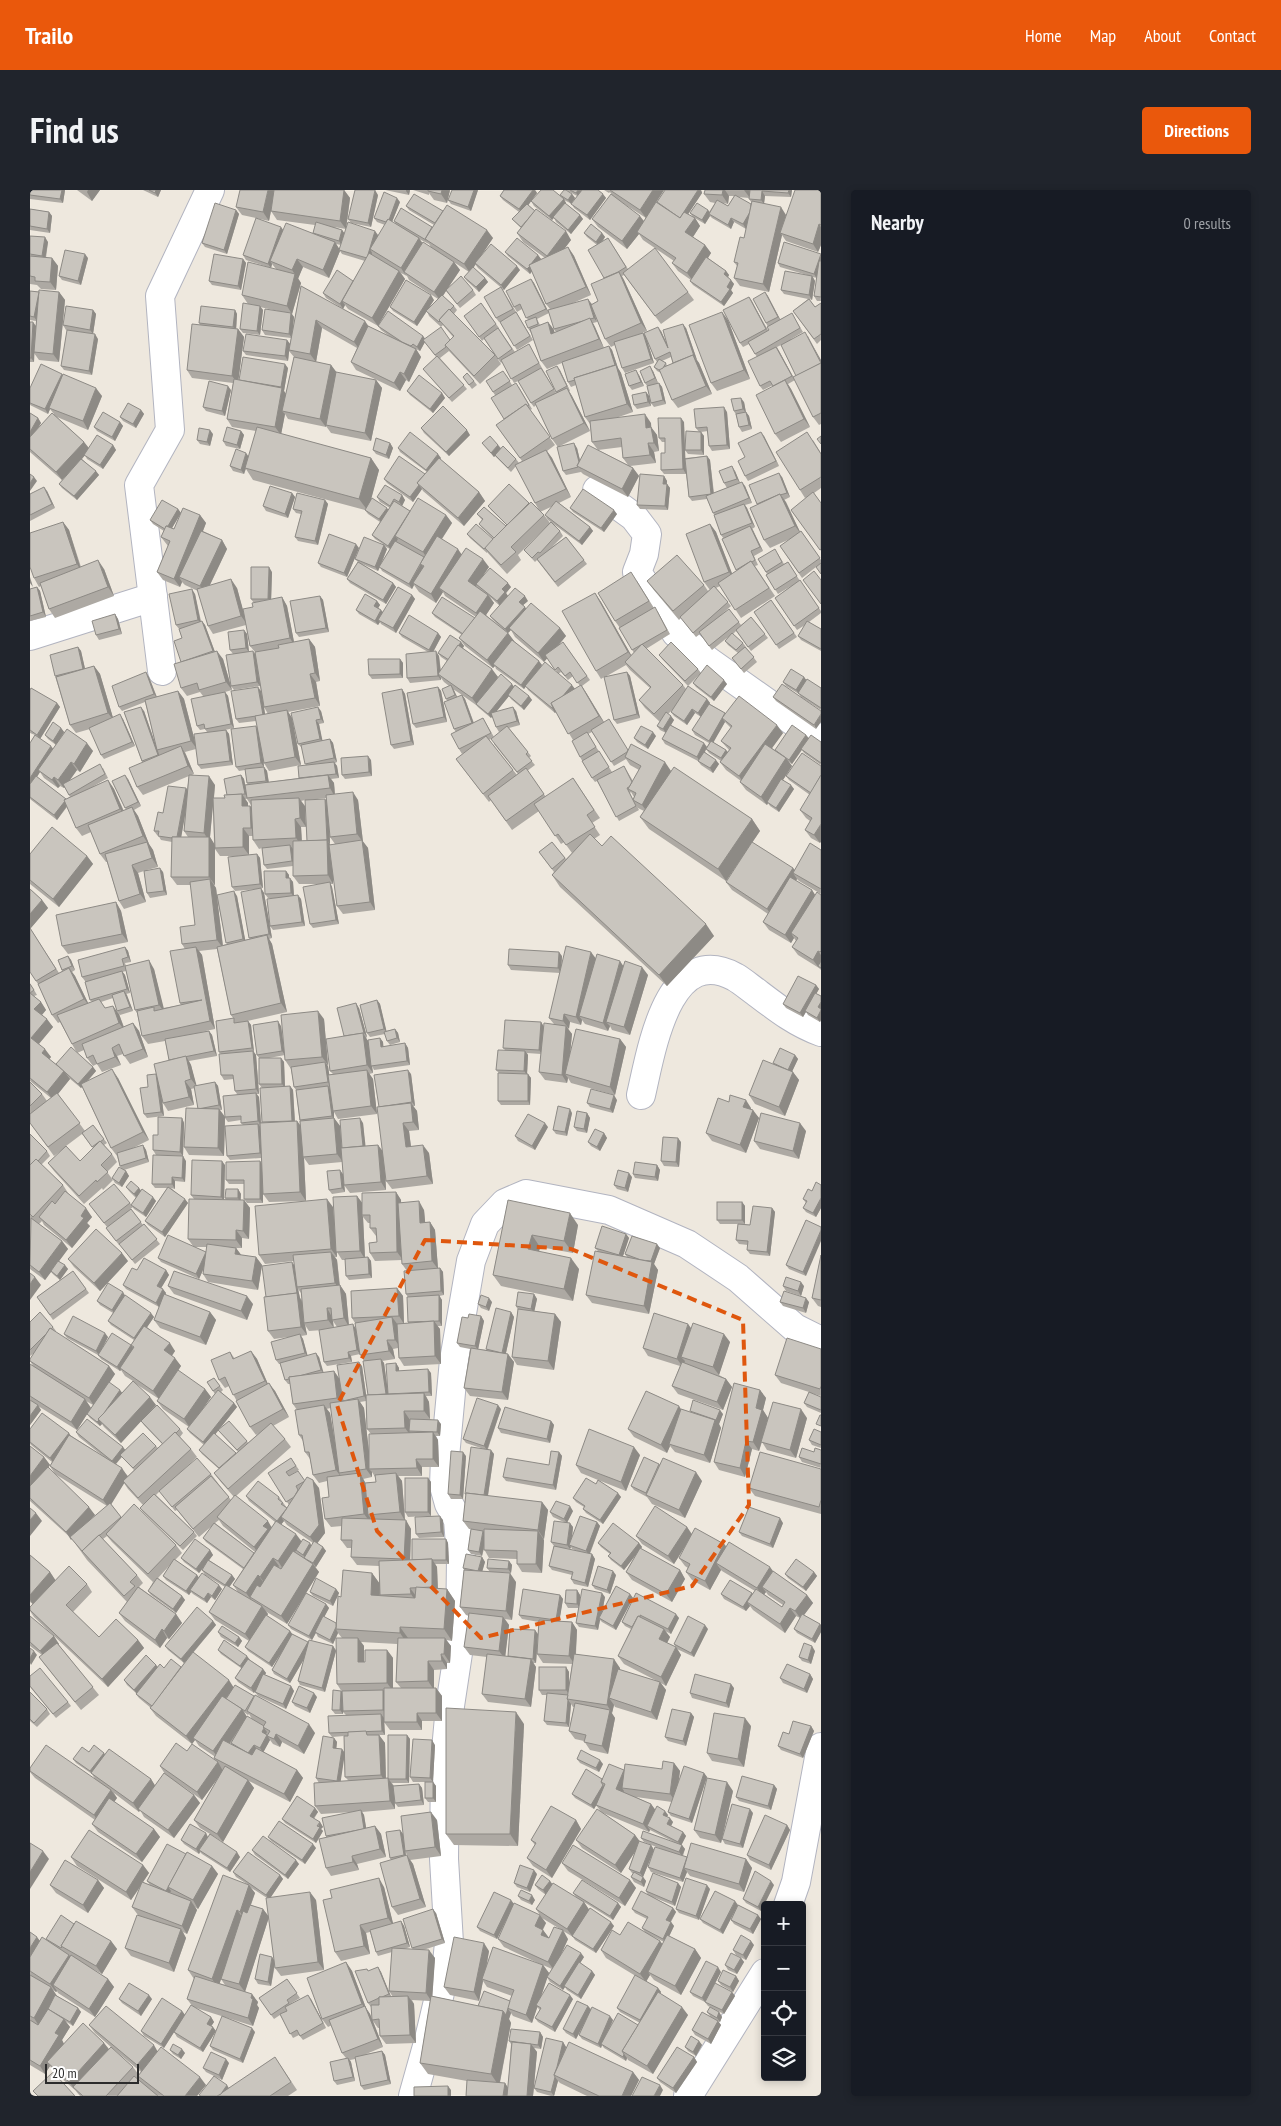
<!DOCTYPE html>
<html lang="en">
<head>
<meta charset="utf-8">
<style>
	body { margin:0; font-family:"PT Sans Narrow",sans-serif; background:#20242c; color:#f1f3f6 }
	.controls { position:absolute; right:15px; bottom:15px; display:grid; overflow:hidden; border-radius:5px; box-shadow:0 2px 8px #0003 }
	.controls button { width:45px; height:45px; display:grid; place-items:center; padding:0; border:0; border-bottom:1px solid #363941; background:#171b24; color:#f1f3f6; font:25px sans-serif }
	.scale { position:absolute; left:15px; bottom:12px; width:94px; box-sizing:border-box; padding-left:5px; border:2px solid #2c2c2c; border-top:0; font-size:14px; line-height:18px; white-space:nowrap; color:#2c2c2c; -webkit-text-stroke:4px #fff; paint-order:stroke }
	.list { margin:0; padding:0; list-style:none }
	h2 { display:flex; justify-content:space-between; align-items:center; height:65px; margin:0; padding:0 20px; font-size:21px }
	h2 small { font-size:16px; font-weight:400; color:#9ea1a6 }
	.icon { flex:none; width:28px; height:28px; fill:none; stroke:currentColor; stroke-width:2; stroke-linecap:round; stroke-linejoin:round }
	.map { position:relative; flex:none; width:791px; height:1906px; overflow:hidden; border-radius:5px }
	header { display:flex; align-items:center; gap:30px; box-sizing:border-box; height:70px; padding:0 25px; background:#ea580c; color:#fff }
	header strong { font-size:24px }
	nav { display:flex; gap:28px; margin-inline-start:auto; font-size:18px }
	.intro { display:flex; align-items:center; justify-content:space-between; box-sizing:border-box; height:120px; padding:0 30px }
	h1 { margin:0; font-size:35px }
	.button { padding:12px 22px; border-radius:5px; background:#ea580c; color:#fff; font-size:18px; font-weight:700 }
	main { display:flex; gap:30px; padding:0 30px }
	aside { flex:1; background:#171b24; border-radius:5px; box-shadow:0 2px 8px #0003 }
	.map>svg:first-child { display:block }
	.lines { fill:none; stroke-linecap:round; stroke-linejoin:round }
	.street-casing { stroke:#b2b4c0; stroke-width:30 }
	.street { stroke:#fff; stroke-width:28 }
	.wall { fill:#ada9a3; fill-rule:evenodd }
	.shaded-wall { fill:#8d8a85 }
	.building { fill:#c9c5be; stroke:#8d8a85 }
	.marked { fill:none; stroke:#df570e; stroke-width:4; stroke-dasharray:10 6; stroke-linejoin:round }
</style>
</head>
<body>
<header>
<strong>Trailo</strong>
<nav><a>Home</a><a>Map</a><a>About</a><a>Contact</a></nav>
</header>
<div class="intro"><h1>Find us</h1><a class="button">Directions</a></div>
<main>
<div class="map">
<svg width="791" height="1906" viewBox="0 0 791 1906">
	<rect width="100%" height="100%" fill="#eee8de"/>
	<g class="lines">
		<g class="street-casing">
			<g id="street">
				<polyline points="567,300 604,327 617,344 614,364 607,382 646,443 678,471 791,551"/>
				<polyline points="0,446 123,407"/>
				<polyline points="132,481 109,295 140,240 130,106 180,0"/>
				<path d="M611 905C621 862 638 751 705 787 712 791 719 797 726 802 747 818 766 833 791 842"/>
				<polyline points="758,1715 766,1692 791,1557"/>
				<polyline points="383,1906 399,1849 417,1773 419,1753 414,1669 415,1571 420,1516 430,1450 431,1367 428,1330 419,1314 414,1296 415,1267 424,1170 441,1071 455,1034 475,1013 496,1004 579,1020 657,1054 708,1088 765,1138 791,1151"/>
				<polyline points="658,1906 735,1783"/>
			</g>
		</g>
		<use href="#street" class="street"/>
	</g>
	<g class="wall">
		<polygon points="0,0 35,0 33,13 0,9"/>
		<polygon points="47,0 70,0 62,11"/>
		<polygon points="113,0 131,0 128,7"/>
		<path d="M314 0 320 8 316 39 304 37 312 40 314 43 348 45V46L355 35 347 32 344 28 370 12 362 32 366 34 364 31 402 37 404 35 379 20 376 16 413 21 463 48 449 68 490 80 474 100 448 78 445 74 443 77 455 88 458 92 449 102 437 91 434 87 439 82 410 63 424 72 430 80 418 98 443 100 446 105 430 118 416 101 413 106 424 116 427 120 424 124 465 165 471 174 450 194 419 161 410 168 437 199 422 212 393 179 406 167 395 152 390 161 386 159 391 167 379 192 376 190 370 201 326 180 321 172 327 158 292 138 286 172 301 175 307 183 346 190 352 198 341 251 301 243 296 236V237L258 229 255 224 251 244 341 268 349 280 340 312 358 320 360 318 350 312 347 307 372 305 375 310 372 316 380 321 416 325 422 333 412 349 432 365 459 377 451 388 481 397 476 403 478 406 470 416 460 407 464 413 456 425 474 440 463 430 460 426 498 411 493 415 496 419 530 438 536 446 528 456 533 452 560 490 552 496 574 532 598 560 641 581 722 629 730 641 696 691 619 639 610 627 614 621 608 618 605 613 609 620 589 631 567 591 565 592 562 588 550 567 543 550 526 522 525 523 498 500 496 496 494 499 466 479 465 476 463 478 435 456 429 448 432 445 405 427 402 423 445 428 446 427 415 406 413 402 406 413 389 402 384 395 382 399 352 381 350 377 348 381 332 374 363 393 366 397 356 414 320 393 317 389 328 372 325 369 353 354 345 349 342 345 350 332 338 324 335 320 223 290 216 279 214 284 203 281 200 276 219 266 226 241 202 237 197 229 203 193 162 188 157 180 170 134 169 133 205 120 207 124 206 139H208L214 147 208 190 258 178 254 201 256 204 264 167 259 161 258 171 216 165 213 161 257 150 260 154 259 159 261 148 235 145 232 140 252 122 230 117 233 120 230 145 213 143 210 139 223 115 218 114 212 105 246 79 242 74 241 78 216 70 213 65 253 40 283 43 285 35 247 30 241 21 242 15 239 31 212 25 206 17ZM389 49 399 54 401 57 393 53ZM306 54 311 55 309 59ZM310 61 312 64 335 71 323 91 293 103 296 108 313 119 315 115 318 119 348 136 351 140 359 146 338 136 271 96 262 143 264 127 262 124 271 93 268 88 273 77 299 88ZM371 83 377 86 379 90 408 109 397 121 404 110 360 117 363 121 387 136 397 121 399 126 411 137 413 135 423 147 420 150 395 149 393 146 349 134 375 89ZM354 356 360 359 351 375 357 359ZM481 440 485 447 514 472 517 468 528 483 507 482 512 475 484 451 478 443ZM531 482 538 490 543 486 550 496 545 499 528 484ZM562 542 584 576 596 569 600 575 609 580 603 591 594 576 577 585 582 582 558 544ZM601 602 604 607 603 609 600 603Z"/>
		<polygon points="355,0 380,0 379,5"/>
		<polygon points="383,0 420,0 417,13 404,10 399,3 399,5"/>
		<polygon points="448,0 441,21 421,14 418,10"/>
		<path d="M474 0H505L507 3 498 15 505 21 541 50 534 59 538 57 544 66 561 105 543 113H561L562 114 568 111 574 88 567 55 557 47 554 43H572L575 47 572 52 578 48 598 79 658 102 664 110 631 134 594 85 592 86 594 90 617 141 610 144 613 143 616 147 631 141 636 152 656 138 667 170 669 173 682 204 648 218 642 210 631 183 627 181 624 177 627 172 625 169 616 148 624 173 595 183 592 178 585 155 581 157 575 149 563 121 567 132 563 133 565 137 574 158 579 156 582 160 588 178 591 183 603 222 583 229 621 233V237L627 245 629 261 624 262 626 273 600 276 603 278 609 286 598 307 553 284 551 282 536 285 533 281 528 257 522 249 506 215 504 217 501 213 498 186 484 193 472 172 471 173 454 149 452 151 434 126 451 113 469 138V139L485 162 499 154 512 178 526 203 527 176 540 201H539L542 206 560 241 528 257 547 258 550 270 568 260 562 252 560 234 555 227 546 195 541 197 538 192 532 173 517 179 511 171 501 143 498 138V130L492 119 487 122 484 117 501 89 504 93 519 123 507 129 510 135 518 132 524 140V142H526L524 139 520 119 516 114 502 81 500 84 478 66 475 62 508 65 511 69 515 68 493 52 487 43 491 38 482 29 489 22 473 10 470 6ZM641 167 643 173 637 176 636 173 632 171ZM592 257 593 268 598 275 568 260Z"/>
		<polygon points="536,0 568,0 576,8 560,30 544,18 542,14 534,10 536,13 536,14 550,25 553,29 541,44 526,32 524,28 522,30 504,16 501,11 532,8 530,5 542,4 545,8 542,13 547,6"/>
		<polygon points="574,0 634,0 616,28 591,12 614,31 635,0 671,0 672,3 658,24 665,28 670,36 663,47 675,55 681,63 678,68 696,81 699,85 698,87 704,94 701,100 703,103 694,116 663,95 660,91 661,90 648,81 642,73 644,71 613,50 609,44 597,59 568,37 562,29 582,5 580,2 579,3"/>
		<path d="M675 0H762L761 7 735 6 734 13 756 25 791 0V55L788 62 756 51 752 45 739 102 710 96 704 88 707 76 704 72 714 48 716 39 704 32 701 39 682 28 680 26 675 34 663 27 660 23 678 20 679 22 685 13 680 12 674 4ZM699 6H704L698 16 693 13 698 14ZM708 7 719 8V9L722 13 721 14Z"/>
		<polygon points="348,5 341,37 321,33 318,29"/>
		<polygon points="0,19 19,22 22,26 20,43 0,40"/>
		<polygon points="206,20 209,24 197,64 175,57 172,53"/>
		<polygon points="0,46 18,52 16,68 22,68 28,76 26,100 11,99 7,95 0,94 0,98"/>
		<polygon points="791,64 791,111 787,111 784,106 787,88 783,87 785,91 782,110 779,109 785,117 791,113 791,150 787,154 763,121 778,109 754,104 751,100 777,85 750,77 748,73"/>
		<polygon points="58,68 51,95 32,90 29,86"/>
		<polygon points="213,69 216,73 211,100 182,95 179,91"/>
		<polygon points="471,97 503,150 487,160 470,132 469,132 466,128"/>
		<polygon points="0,101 9,102 29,102 35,110 29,172 9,170 4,163 4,172 0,172 0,132 6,136 6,131 0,130"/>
		<path d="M735 102 750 129 764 127 773 142 761 149 778 146 791 171V234L789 235 783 227 765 190 758 194 761 199 780 237 751 252 745 244 743 196V195L733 200 730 196 727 167 719 154 713 157 710 153 719 107 738 140H739L738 137 736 133ZM751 155 767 186 763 187 747 157Z"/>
		<polygon points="63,120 66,124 63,144 36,140 33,135"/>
		<polygon points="698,130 720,189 687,201 681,193"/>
		<polygon points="68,149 62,185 34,180 31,176"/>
		<polygon points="623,181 628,193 629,193 632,197 636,214 624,217 621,213 617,196 615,193"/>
		<polygon points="33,185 72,206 58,240 27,227 54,252 59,258 83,255 86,260 73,279 57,269 55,265 52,269 69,285 47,310 32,298 29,294 43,278 32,290 0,262 0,223 8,228 11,233 7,240 24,224 20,219 18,224 0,215 0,198"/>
		<polygon points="476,185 482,195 489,197 502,219 500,220 525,255 517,261 522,268 541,307 529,313 560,337 563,341 552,355 518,330 515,325 523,316 510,322 505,313 486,276 481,282 465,266 464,267 452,253 468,255 471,258 486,269 489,273 492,271 466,235 475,229 465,205 463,202"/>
		<polygon points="609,185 614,196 602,200 599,196"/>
		<polygon points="433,187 444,191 447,195 442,199"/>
		<polygon points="201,200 195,226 176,221 173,217"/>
		<polygon points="377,201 412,203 415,208 403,223 380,205"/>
		<polygon points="616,202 619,206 621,216 607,219 604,215"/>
		<polygon points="714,212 716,222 719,226 722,239 712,242 709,237 706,225 704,221"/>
		<polygon points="111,220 114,224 106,238 93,231 90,227"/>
		<polygon points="697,222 700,259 682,261 679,256 678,241 671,242 674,246 674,265 658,264 655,260 669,242 666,238"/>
		<polygon points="90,232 93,236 85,251 67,241 64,237"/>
		<polygon points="654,232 655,268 677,266 680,270 684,303 697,298 694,293 705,281 710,293 715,296 722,313 715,315 717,318 725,337 722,339 733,361 724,366 728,375 725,376 745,406 711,428 690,396 686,398 701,416 691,425 699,419 711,435 721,427 738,448 721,461 706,441 703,444 713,453 727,472 714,483 702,468 708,463 698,455 695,451 698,447 682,460 670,444 666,447 651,428 649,430 623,399 617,391 674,395 678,401 680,400 674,392 680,334 686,342 702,384 707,380 692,349 694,349 691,345 684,325 677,309 662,311 659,307 655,276 656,284 634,284 631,280 635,263 635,252 632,252 629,248"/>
		<polygon points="391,238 440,245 419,266 394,243"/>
		<polygon points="211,241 214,245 210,259 196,256 193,251"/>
		<polygon points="183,244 180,256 170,254 167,250"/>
		<polygon points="734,246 749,276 718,291 715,286"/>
		<polygon points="783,250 791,263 791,298 784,303 791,313 791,361 761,320 779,306 775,308 770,300"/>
		<polygon points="360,253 363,258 359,269 346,264 343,260"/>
		<polygon points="368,258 411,268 410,269 449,302 455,311 434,336 393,301 392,299 383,312 357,293 354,289 395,284 397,282 370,262"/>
		<polygon points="634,286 637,291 637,294 640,298 638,320 610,319 607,315"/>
		<polygon points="752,287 760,307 754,310 770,342 771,341 791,370 791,384 786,377 772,388 750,356 760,349 740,358 734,350 727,314"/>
		<polygon points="17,301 25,318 0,331 0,304"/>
		<polygon points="262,303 265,307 258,328 236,321 233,316"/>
		<polygon points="295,310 298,314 288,355 268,351 265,347 271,324 266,323 263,319"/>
		<polygon points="499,313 514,325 520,333 530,341 533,346 522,357 536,347 557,374 528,397 507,370 505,372 494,360 519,334 488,365 491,370 477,384 457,362 457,363 440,348 437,344 463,348 452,338 449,334 452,330 447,324 476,336 477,335 461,320 458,316"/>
		<polygon points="540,318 587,324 574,342 543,322"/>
		<path d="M148 319 151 323 170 325 176 333 173 341 192 350 197 359 180 395 207 398 214 425 223 417 224 413 221 409 242 382 241 410 252 407 257 416 264 452 279 449 285 457 290 491 286 492 290 516 258 522 262 528 271 575 239 581 234 573V577L237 581 239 592 269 588 276 575 272 558 268 554 291 521 294 533 289 534 292 551 300 549 303 553 307 572 305 573 307 576 309 588 301 589 304 593 305 604 328 610 333 652 338 658 345 720 313 724 307 716 303 685V694H300L302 697 309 734 283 738 280 734 292 694H269L263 686V676L237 679 234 675 232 658 229 659 223 650V646H219V665L227 664 230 668 233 698H231L234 703 242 748 239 749 242 754 257 822 209 833 218 831 221 835 224 862 226 865 229 904H226L229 907 231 932H232V898L229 894V868L227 865 251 836 254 858 294 829 298 875H296L298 876 299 885 303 884 300 881 314 846 329 818 337 847 336 848 338 851 350 848 353 852V857L375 853 378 858 380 875 344 880 342 876 343 883 339 884 343 889 347 924 308 929 304 922V928L310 936 312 958 333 933 335 956 348 955 353 962 349 917 381 884 385 916H383L387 921 389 940 379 941 381 957 399 963 403 994 362 999 356 991 355 981 356 1000 320 1003 314 995 312 972 279 975 274 968 276 1011 239 1012 233 1004V1013H217L214 1009V994H199L196 990 230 971 232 974 231 968 200 970 197 966 213 935 211 933V930L198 932 195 928 194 966 159 965 154 957 168 919 165 898 161 899 164 915 138 921 133 913 132 909 134 926 117 928 114 924 118 897 126 884 139 870 135 851 118 854 112 846 107 823 105 820 96 781 92 782 95 785 100 803 96 804 103 821 90 825 87 821 83 808 71 812 75 818 89 824 94 837 103 833 109 841 118 867 100 874 93 864 87 866 91 875 72 882 67 874 63 876 57 868 54 860 47 863 63 877 66 881 57 892 88 888 119 950 101 959 113 955 116 960 119 972 94 980 96 981 99 986 92 997 85 993 82 988 92 979 90 976 87 966 81 958 52 897 51 898 39 888 40 889 28 904 55 941 63 935 77 953 74 955 82 964 87 972 77 982 83 990 73 1000 72 998 54 1014 24 981 18 973 36 957 24 966 0 933V892L12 904 17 911 21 908 0 891V793L7 805 4 806 11 812 16 820 12 825 23 837 9 854 21 867 19 869 26 874 47 863 42 854 30 832 28 833 22 825 8 794 0 782V699L12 710 18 718 0 739 29 783 32 781 28 770 38 766 41 770 45 780 42 782 45 786 58 813 62 812 60 810 55 791 52 787 95 757 98 761 101 772 95 773 96 776 124 779 133 818 151 815 150 813 155 759 152 754 165 735 161 695H147L141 687 142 652 131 650 128 645H127L124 641 133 623 156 598 157 600 159 586 113 605 107 597 112 572 94 522 114 521 126 556 115 512 92 521 89 517 119 487 127 507 148 501 154 509 165 552 177 542 175 539 170 540 167 536 173 506 170 502 157 506 151 498 152 448 149 439 146 435 165 404 171 431 175 435 185 462 193 469 202 500 195 502 198 506 204 538 195 540H196L199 544 203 575 171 579 168 575 166 559 155 562 164 584 162 585 185 595 184 608H195L211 585 214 589 215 595 218 594 217 593 215 580 209 581 206 577 227 537 226 531 209 533 206 529 231 501 230 496 204 500 201 496 203 464 200 460 214 440 217 444 219 462 225 464V462L220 456 216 435 183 444 178 436 168 401 155 395 152 392 150 397 133 390 127 382 138 356 131 347 134 341 123 334 120 330ZM151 323 144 339 142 338ZM234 517 238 524H235ZM296 608V610H279ZM215 609H217L221 615 222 618 220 616H218V613ZM275 610 277 651H272L271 637H276L271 611ZM183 611 184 654 180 647ZM155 624 154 641 158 647H151ZM300 647 305 654 300 655ZM185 659 190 666H212L202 697 205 701 229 699 219 748 220 749 215 750 207 706 187 705 186 698 184 695H185ZM187 709 197 754 193 755ZM187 759 201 825 203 828 189 862 191 864V885L194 890 204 889 205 901 207 904 195 927 190 920H192L188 896 185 892 166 896 161 875 159 871 187 866 182 845 179 841 171 842 185 839 172 765 169 761ZM255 865V870L261 879 264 897 266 900 270 935 267 931H265L263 900 260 896H255L254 872 251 868H239ZM52 944 63 958 50 971 36 956Z"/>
		<polygon points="33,332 39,340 51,377 74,379 84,406 25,428 19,419 11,396 9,397 4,388"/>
		<polygon points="329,358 317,387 291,377 288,373"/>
		<polygon points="748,364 754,374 758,372 770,391 791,421 791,423 779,432 791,439 791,461 771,450 768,446 775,435 767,440 745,408 761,396 748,404 736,385 737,384 728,369"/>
		<path d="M607 391 624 418 628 422 640 444 616 459 653 495 656 499 677 509 680 513V514L695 523 753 543 742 558 746 561 776 545 779 548 791 552V575L774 563 772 560 762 574 759 572 762 576 753 590 764 599 749 622 740 616 738 613 737 615 716 600 710 592 711 591 696 580 690 572 691 571 679 563 676 559 675 562 689 574 683 583 671 575 668 571 635 554 632 549 636 543 630 540 627 536 630 532 615 518 609 510 620 498 600 480 596 475 575 487 597 482 600 486 610 528 587 534 584 530 574 487 571 489 566 481 565 403 571 412 601 465 604 463 590 438 585 431ZM644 518 641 522 644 526 657 535 665 523 671 527 662 540 665 545 679 553 677 557 641 535 644 530 638 524ZM695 532 701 538 691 551 699 560 698 562 696 560 683 552Z"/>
		<polygon points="7,397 10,401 16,427 0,431 0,399"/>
		<polygon points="382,405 385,409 366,443 351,434 350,432 348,435 329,424 326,420 347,411 350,415 348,418 353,422"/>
		<polygon points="290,406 293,410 299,442 269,447 266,443"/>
		<polygon points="741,410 767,447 749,459 724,422"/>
		<polygon points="85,424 88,429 92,444 69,450 66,445"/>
		<path d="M369 443H408L411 447 403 462 409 466 411 481 417 471 411 467 408 463 431 452 434 456 433 458 468 487 465 491 484 497 499 506 502 510 494 520 481 509 479 506 466 522 486 521 490 535 479 538 501 566 499 568 505 575 497 581 516 607 543 588 570 628 562 633 570 645 564 649 572 656 684 746 637 796 530 697 522 685 524 682 509 662 522 652 536 669 542 663 534 652 531 654 509 621 482 640 461 610 459 612 432 577 426 569 437 561 432 564 429 559 426 542 424 539 417 510 416 509 419 496 414 492 411 488V490L380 493 377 488 398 462 372 447ZM423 499 432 505 427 507ZM432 505 446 515 449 518 461 528 462 526 466 537 469 542 472 541 464 547 453 528 444 533 435 509ZM464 547V554L488 584 487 585 459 550Z"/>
		<polygon points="48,457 51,461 55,479 64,476 70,484 83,528 93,529 105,556 74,569 71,565 60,539 46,543 40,535 25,486"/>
		<polygon points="629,465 668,479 671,483 697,494 684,511 666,497 663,493 670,484 658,496 632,469"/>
		<polygon points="370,469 373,473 373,488 342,489 339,485"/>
		<polygon points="774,487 776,490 791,498 791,520 771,507 786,539 746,511 743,507 771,507 769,504 756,496 753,492"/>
		<polygon points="408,497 411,501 417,532 386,538 383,534"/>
		<polygon points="372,499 375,504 384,555 364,559 361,555"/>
		<path d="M0 500 27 513 30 517 10 549 23 559 26 555 18 549 15 545 31 538 34 542 63 561 50 582 47 580 40 590 73 578 78 588 62 597 78 590 84 599 94 621 97 620 95 618 98 589 111 616 104 620 108 626 119 654 123 660 128 677 117 680 133 682 137 705 120 708 117 703 114 681 108 683 116 712 94 719 89 711 77 672H76L70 664 61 642 52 646 46 638 37 617 27 630 0 609V553L5 545 0 543ZM10 582 14 588 28 598 30 596 34 598H35L40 607 36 609 7 587Z"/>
		<polygon points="626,546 618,559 607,552 604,548"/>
		<polygon points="772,563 790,653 781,648 775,640 780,631 776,628 770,620 780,605 759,590 756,586"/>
		<polygon points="341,570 342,586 315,589 312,585"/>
		<polygon points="791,660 791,704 769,691 767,689 766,691 782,700 785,705 791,705 791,780 789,778 768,765 762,757 766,751 764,748 761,753 739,740 733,732 738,724 702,700 696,692 763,678 765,680"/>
		<polygon points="0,664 57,666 63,674 29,717 0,694"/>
		<polygon points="256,681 259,685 259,688 263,692 264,705 271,709 275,736 243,740 240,736 249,708 238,708 235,704"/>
		<polygon points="86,712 91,721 98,752 38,764 32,756"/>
		<polygon points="532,766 531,779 566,769 594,776 618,785 600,845 582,840 580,836 578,841 555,834 552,830 551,835 540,832 538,839 542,844 540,864 590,849 596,857 585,905 541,893 538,888 537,893 515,890 509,882 511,864 497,863 498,865 497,884 501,888 500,915 471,915 468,911 469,883 466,880 475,860 473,858 511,832 514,837 524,834 519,828 530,783 481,780 478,775"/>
		<polygon points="786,795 789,799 786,804 791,806 791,830 790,832 778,825 776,822 773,827 756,818 753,814"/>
		<polygon points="347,810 350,814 356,841 365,839 368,843 370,852 360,855 357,851 355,844 340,847 337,843"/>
		<polygon points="765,865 768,869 762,881 769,890 755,926 725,914 719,905 744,874 743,873"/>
		<polygon points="587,910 583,923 560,917 557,913"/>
		<polygon points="699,912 721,918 721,919 729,928 716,963 682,951 676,943"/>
		<polygon points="542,923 537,946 526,944 523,940"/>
		<polygon points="557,923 560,928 557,943 547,941 544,937"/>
		<polygon points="152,928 154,933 153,966 126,965 123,960 128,945"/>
		<polygon points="518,937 505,960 488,951 485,946"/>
		<polygon points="776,941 769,969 730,959 724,951"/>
		<polygon points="574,943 577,948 570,961 561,956 558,952"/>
		<polygon points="0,944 17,961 20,966 11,975 33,995 38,1003 62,1027 57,1033 60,1036 42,1058 14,1035 12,1031 9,1034 32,1051 38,1059 29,1071 38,1079 30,1090 24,1085 21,1082 15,1090 0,1079"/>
		<polygon points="651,952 649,977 634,976 631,971"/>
		<polygon points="156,971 155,992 145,991 145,999 141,998 158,1013 135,1047 118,1035 115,1031 137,998 125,998 122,994"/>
		<path d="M195 975 194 1010H196L195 1008 208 999 211 1004V1010H214L220 1018 219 1049 212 1048V1058H206L211 1065 226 1067 232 1075 228 1100 178 1092 173 1084V1080L169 1089 131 1072 128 1068 163 1056 158 1049 164 1009 161 1005ZM164 1057H177L176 1062Z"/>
		<polygon points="627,975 630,980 628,991 605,988 603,984"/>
		<polygon points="313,984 315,1002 302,1004 299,1000"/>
		<polygon points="602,987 598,1002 587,999 584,995"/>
		<polygon points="791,995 791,1018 786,1027 776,1022 773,1018 776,1013 773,1009 782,1001"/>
		<polygon points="96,997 109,998 111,1001 126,1011 116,1027 104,1019 101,1015 106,1008 99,1001"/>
		<path d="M366 1002 371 1010V1013L394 1020 395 1032H400L405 1040 408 1078H410L413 1082 414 1105 409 1106 412 1110V1136H407L410 1139 411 1174 374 1176 369 1168 368 1158 363 1159 365 1169 352 1171 354 1173 358 1202 366 1173 369 1178V1181L401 1183 402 1206H396L399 1212 400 1229 411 1234 410 1246H406L408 1250 409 1277H392V1286H368L372 1291 375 1330 381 1339 380 1370H382L416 1349 418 1353 419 1374H405L407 1377 408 1399H417L425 1411 422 1451 416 1450 421 1456 420 1473H417V1479L404 1480V1498H406L412 1506V1531H392V1540H360L354 1532 355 1545H349L355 1553 356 1589 358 1588 377 1545 380 1549 379 1593H362L364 1596 389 1594 392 1598 394 1615 368 1617 365 1613V1619L332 1622 334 1625 336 1638 345 1636 351 1644 356 1667 327 1674 329 1680 301 1686 296 1678V1646L322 1622 291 1624 285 1616 289 1593 286 1588 304 1548 307 1552 306 1558 314 1563V1546L302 1547 299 1543 316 1525 313 1522V1524H305L302 1520 311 1501 312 1502 307 1494 306 1461 295 1502 270 1495 268 1491 274 1469 260 1493 244 1484 242 1480 251 1462 242 1477 218 1461 215 1457 219 1451 185 1430 179 1422 195 1397 175 1385 172 1380 176 1375 169 1383 154 1372 151 1368 180 1360 183 1365 179 1370 202 1385 205 1389 199 1396 208 1402 203 1395 213 1379 176 1352 173 1348 183 1335 169 1347 147 1320 145 1321 130 1301 126 1305 164 1342 167 1346 153 1360 113 1322 110 1318 113 1315 98 1299 94 1293 81 1314 92 1328 146 1355 152 1363 145 1370 167 1385 169 1388 192 1399 185 1410 181 1407 177 1413 163 1404 161 1402 159 1405 136 1390 133 1386 140 1375 128 1388 152 1406 155 1410 146 1423 121 1405 118 1401 123 1392 82 1352 77 1346 73 1349 107 1385 113 1393 109 1397 146 1424 152 1433 139 1449 137 1448 130 1458 95 1431 89 1423 97 1412 57 1370 42 1349 0 1311V1256L14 1267 20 1275 18 1278 65 1325 58 1332 77 1316 25 1284 20 1276 22 1272 0 1254V1239L40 1245 74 1267 49 1247 46 1242 93 1257 95 1260 126 1256 128 1258 132 1254 114 1235 111 1231 91 1253 74 1237 72 1234 70 1236 60 1228 57 1224 47 1240 8 1216 11 1220 0 1235V1174L4 1177 0 1171V1169L4 1163 0 1166V1132L23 1137 26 1141 25 1142 79 1176 85 1184 79 1193 92 1203 103 1191 95 1186 91 1180 90 1181 71 1169 68 1165 37 1148 34 1144 78 1147 69 1164 101 1155 104 1150 81 1135 78 1131 83 1123 70 1115 67 1111 95 1106 124 1127 117 1137 145 1161 142 1166 151 1176 140 1193 175 1199 181 1207 170 1222 185 1204 177 1192 184 1188 193 1200 191 1202 204 1213 207 1217 185 1244 206 1263 208 1262 188 1240 217 1251 218 1253 229 1243 226 1245 220 1237 199 1196 195 1198 189 1190 200 1162 205 1169 221 1161 227 1169 238 1194 245 1201 259 1227 243 1236 255 1249 261 1257 206 1306 242 1337 245 1332 219 1311 216 1306 249 1307 257 1318 259 1315 238 1283 261 1268 269 1280 259 1286 275 1291 289 1298 295 1343 287 1353 293 1357 296 1361 286 1377H285L289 1382 276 1403 296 1414 299 1418 294 1427 306 1433 311 1407 342 1383 349 1393V1376L327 1375 321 1367 322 1358H317L311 1350 312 1336 301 1337 295 1329 299 1307 297 1291 289 1293 283 1285 280 1269 275 1262 273 1251 269 1245 267 1220 263 1214 260 1194H258L255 1190 250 1174H249L246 1170 259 1147 244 1149 238 1141 236 1107 264 1075V1071L235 1074 229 1065 303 1017 306 1049 327 1006 332 1013ZM333 1027 338 1033H340V1038L346 1046 347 1052 340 1063 345 1071 372 1070V1074L377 1081 376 1104 378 1107V1133H374L373 1106 367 1098 322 1128 325 1133 326 1138 319 1135 316 1104 310 1095 307 1070 305 1067H307V1062L312 1070H315L316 1086 319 1090 342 1088 341 1071 338 1067H335ZM268 1099 271 1103 272 1110 270 1108ZM303 1131 307 1137 303 1138ZM275 1135 279 1141 293 1140 294 1172 297 1176 322 1172 321 1166 330 1164 334 1171 338 1205H336L332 1176 309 1188 304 1181 293 1183 289 1167 277 1165 273 1149 271 1146 277 1145ZM103 1192 129 1209 127 1211 133 1219 159 1237 157 1239 160 1243 174 1255 169 1260 172 1264 189 1279 184 1283 190 1291 204 1307 201 1310 181 1284 150 1283 167 1267 161 1259 150 1247 153 1243 150 1239 114 1228 126 1215ZM56 1211 63 1215 61 1218ZM336 1211 337 1239 341 1244 339 1263 334 1218 330 1212ZM301 1218 305 1252 300 1223 296 1219ZM92 1267 104 1280 98 1286 86 1274ZM342 1282 345 1287 346 1292 335 1293 333 1289 342 1287ZM189 1330 193 1336 225 1362 224 1363 185 1333ZM254 1331 257 1335 283 1353 282 1356 271 1352 251 1334ZM275 1405 258 1435 261 1439 282 1450 286 1443 288 1447 303 1454 308 1443 312 1448 306 1460 303 1456 278 1453 262 1444 260 1441 237 1426 238 1424 235 1421 257 1434ZM331 1452 367 1454 366 1492 371 1498H363V1468L357 1460 334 1472V1456ZM314 1564 315 1587 319 1591 310 1592Z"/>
		<polygon points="478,1010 548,1035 543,1063 510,1057 509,1061 549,1079 543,1111 471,1096 463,1085"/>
		<polygon points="712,1012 715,1016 715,1034 709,1034 720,1035 742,1018 745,1022 740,1066 720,1064 717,1060 718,1055 709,1054 706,1050 708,1034 690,1034 687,1030"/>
		<polygon points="100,1013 103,1017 98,1021 101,1019 113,1035 114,1034 130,1054 105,1074 90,1055 89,1055 76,1038 77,1037 62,1018"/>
		<polygon points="776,1030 776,1086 759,1079 756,1075"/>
		<polygon points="596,1044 599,1048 593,1066 597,1067 595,1064 630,1058 624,1074 628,1080 619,1124 562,1113 556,1105 568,1061 565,1058"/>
		<polygon points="791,1065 791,1117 788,1116 782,1108"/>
		<polygon points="38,1069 98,1071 70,1101 44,1077"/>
		<polygon points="107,1080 136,1080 139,1085 131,1098 136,1103 135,1105 180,1122 186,1130 176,1155 130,1138 124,1130 130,1115 129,1117 96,1099 93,1095"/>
		<polygon points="43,1081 59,1103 23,1130 7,1107"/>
		<polygon points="138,1096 223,1114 217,1130 144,1104"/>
		<polygon points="753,1096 774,1096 771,1106 756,1101"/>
		<polygon points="504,1104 507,1109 504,1121 525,1124 531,1132 524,1180 487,1175 482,1167 488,1120 486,1116"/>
		<polygon points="462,1112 459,1121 451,1118 448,1114"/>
		<polygon points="750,1112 779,1112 776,1123 753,1116"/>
		<polygon points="481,1122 484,1127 476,1163 484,1172 478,1210 440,1206 434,1198 440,1159 430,1157 427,1153 438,1128 451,1126 454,1131 448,1159 457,1160 456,1159"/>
		<polygon points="661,1138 700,1152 689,1185 696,1189 702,1197 693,1220 648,1204 642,1196 650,1176 618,1166 613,1158"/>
		<polygon points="791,1159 791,1206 781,1203 791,1207 791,1223 777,1217 774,1213 779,1202 751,1193 745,1185"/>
		<polygon points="730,1200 736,1208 733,1220 738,1228 777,1228 766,1268 737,1260 732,1252 729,1261 722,1259 715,1287 689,1280 684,1272"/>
		<polygon points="471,1219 458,1259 464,1264 458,1306 512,1312 518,1320 514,1349 513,1349 514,1350 512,1383 492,1382 487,1374 487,1369 459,1368 454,1359 452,1366 441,1364 438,1360 441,1339 439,1339 433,1331 436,1305 435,1304 454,1259 436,1253 433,1249"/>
		<polygon points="651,1219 660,1222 693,1224 689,1234 691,1238 680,1273 645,1262 640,1256 637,1263 604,1247 598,1239"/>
		<polygon points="521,1231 524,1235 520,1253 471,1243 468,1238"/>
		<polygon points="791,1242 791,1258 782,1255 779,1250"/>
		<polygon points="791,1260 791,1278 772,1272 769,1267 784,1262"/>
		<polygon points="529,1262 532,1266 526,1300 476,1291 473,1287 519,1275"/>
		<polygon points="610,1265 596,1301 568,1290 591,1307 573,1334 556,1323 553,1319 554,1317 546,1312 543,1308 566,1294 568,1290 551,1283 546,1275"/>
		<polygon points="436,1266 433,1309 421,1309 418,1304"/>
		<polygon points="629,1274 672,1291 655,1328 622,1314 617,1307 604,1300 601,1296"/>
		<polygon points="791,1279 791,1324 725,1306 719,1298"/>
		<polygon points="398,1288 401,1292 401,1326 413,1330 414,1347 389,1348 386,1344 397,1326 378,1327 375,1322"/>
		<path d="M543 1321 537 1332 543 1337 542 1348 567 1332 570 1336 560 1364H562L565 1369 558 1397 544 1394 541 1389 542 1385 522 1380 519 1376 524 1356 521 1352 534 1332 523 1327 520 1322ZM541 1357 542 1359 550 1362 532 1358 540 1359Z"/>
		<polygon points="753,1333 743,1358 712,1346 709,1342"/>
		<path d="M657 1337 662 1344 694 1354 696 1356 744 1382 777 1405 783 1413 774 1425 791 1435V1442L785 1453 767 1443 764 1439 770 1428 766 1426 755 1443 723 1420 720 1416 716 1421 694 1409 691 1404 722 1403 723 1404 725 1401 692 1381 691 1380 680 1400 662 1390 656 1382 658 1378 655 1376 649 1368 657 1353 644 1374 612 1354 606 1346ZM736 1402 738 1405 753 1415 752 1417 734 1404Z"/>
		<polygon points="568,1353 609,1353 612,1357 611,1359 650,1380 655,1389 642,1412 602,1390 596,1382 607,1363 594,1380 581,1370 578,1366 580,1364 571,1357"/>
		<polygon points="0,1365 20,1382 25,1390 57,1394 62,1402 43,1422 69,1447 108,1450 114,1458 78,1497 4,1427 0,1421 0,1417 3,1414 0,1412"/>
		<polygon points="452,1367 455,1372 452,1381 460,1382 457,1378 479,1371 482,1375 481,1383 464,1382 486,1392 482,1430 475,1429 479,1435 475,1466 478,1466 508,1444 506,1473 503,1473 506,1477 501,1517 458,1512 452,1504 457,1467 440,1465 434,1457 439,1426 436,1425 430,1417 434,1380 433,1378"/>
		<polygon points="784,1382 787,1386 776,1401 758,1388 755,1384"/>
		<polygon points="586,1385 580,1404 565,1399 562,1395"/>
		<polygon points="306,1399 309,1403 303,1416 283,1406 280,1402"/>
		<polygon points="547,1400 550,1405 550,1412 575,1407 572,1422 600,1404 603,1408 586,1440 572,1432 570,1430 568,1440 549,1437 546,1433 549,1418 538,1418 535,1413"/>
		<polygon points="606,1403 649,1428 641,1444 635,1441 640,1447 637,1453 646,1457 651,1465 636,1496 631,1493 636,1500 627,1530 585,1517 584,1515 582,1523 581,1523 585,1528 578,1564 560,1560 554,1551 545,1549 539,1541 544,1517 543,1517 541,1514 539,1537 517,1535 514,1531 517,1505 512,1505 509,1500 536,1477 539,1482 539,1495 542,1474 513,1473 507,1464 509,1432 492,1429 489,1425 530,1405 533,1409 529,1431 542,1432 547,1440 546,1464 590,1478 590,1480 627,1491 594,1474 588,1466 601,1439 595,1436 592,1432"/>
		<polygon points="0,1426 29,1454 29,1455 69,1505 51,1520 15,1475 9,1467 12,1465 0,1456"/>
		<path d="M183 1431 186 1435 163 1463 203 1497 285 1543 274 1564 252 1552 250 1557 243 1554 240 1550 233 1562 267 1580 273 1588 260 1612 219 1591 224 1598 193 1652 180 1644 210 1667 200 1682 172 1664 170 1662 169 1664 154 1654 151 1650 176 1643 178 1647 180 1644 170 1638 164 1630 188 1588 172 1610 147 1592 164 1605 170 1613 144 1648 114 1627 110 1620 109 1622 84 1603 87 1608 84 1612 124 1639 130 1647 112 1672 68 1642 62 1634 65 1630 5 1588 0 1582V1578L65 1589 62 1584 46 1573 43 1569 59 1562 75 1564 121 1589 125 1596 135 1584 130 1576 157 1561 187 1572 184 1568V1566L169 1556 165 1550 162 1554 126 1526 120 1518H121L109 1508 106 1504V1503L97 1495 94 1490 126 1475 128 1477 134 1478 151 1477 154 1473 138 1460 135 1456ZM214 1522 218 1525 219 1524 222 1529 217 1527ZM212 1536 201 1553 202 1555 200 1554Z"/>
		<polygon points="678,1439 664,1467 647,1459 644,1454"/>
		<polygon points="188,1442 209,1447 212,1451 208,1457 191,1447"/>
		<polygon points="188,1460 220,1470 233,1479 236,1483 235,1485 261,1496 264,1501 256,1519 228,1506 225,1502 226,1499 224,1503 208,1492 205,1488 211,1478 191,1464"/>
		<polygon points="785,1461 781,1474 772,1471 769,1467"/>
		<polygon points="780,1484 783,1489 777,1503 753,1493 750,1488"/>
		<polygon points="0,1486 38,1512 41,1516 26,1528 0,1497"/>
		<polygon points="704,1498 699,1518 662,1508 660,1503"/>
		<polygon points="0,1502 17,1519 20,1524 7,1537 0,1531"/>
		<polygon points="287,1507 280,1523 265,1516 262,1512"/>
		<polygon points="661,1523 664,1527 656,1556 638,1551 635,1547"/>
		<polygon points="494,1534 488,1656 424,1655 416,1644"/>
		<polygon points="721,1536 714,1577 682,1571 677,1563"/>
		<polygon points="781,1536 784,1541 773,1568 751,1560 748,1556 759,1544"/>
		<polygon points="405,1555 403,1592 406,1596 406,1612 398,1612 395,1608 395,1592 383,1592 380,1587"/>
		<polygon points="547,1569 573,1574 569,1582 550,1573"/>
		<polygon points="644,1573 650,1581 648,1593 674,1583 677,1587 662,1633 641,1626 638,1622 642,1612 606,1607 621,1614 625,1620 638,1625 637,1627 643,1632 641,1636 653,1642 656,1646 651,1655 655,1659 653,1666 657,1667 716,1669 722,1678 714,1702 660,1686 657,1682 653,1692 621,1682 618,1677 634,1660 614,1652 611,1648 644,1652 620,1640 619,1642 573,1623 605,1645 610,1652 621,1655 624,1660 613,1687 616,1691 614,1697 604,1692 601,1687 603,1683 602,1683 599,1679 605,1661 591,1683 552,1658 546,1650 572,1623 566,1615 564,1619 545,1608 542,1604 572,1589 594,1581 632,1579"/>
		<polygon points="744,1595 747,1599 741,1620 709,1611 706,1607"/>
		<polygon points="703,1601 691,1653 670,1648 664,1640"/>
		<polygon points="285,1618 288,1622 284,1629 290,1632 293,1637 291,1639 293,1641 286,1653 255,1633 252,1629"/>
		<polygon points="723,1623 713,1658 695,1654 692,1649"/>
		<polygon points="407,1630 411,1666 380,1670 376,1663 376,1666 383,1674 396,1717 368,1725 362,1717 361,1670 360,1668 370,1640 373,1644"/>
		<polygon points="546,1630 551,1639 522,1688 503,1676 497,1668 505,1655 501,1650"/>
		<polygon points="757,1635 760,1640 741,1680 720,1670 717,1665"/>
		<polygon points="238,1647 286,1658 275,1674 241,1651"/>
		<polygon points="222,1660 269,1674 258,1689 225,1665"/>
		<polygon points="156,1664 182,1676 188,1684 168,1719 165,1717 167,1720 157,1744 153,1742 156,1748 144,1782 101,1766 95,1758 108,1725 102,1717 111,1696 101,1710 47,1676 41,1667 113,1675 119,1683 113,1692 120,1695 117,1691"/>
		<polygon points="532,1673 600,1690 606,1698 595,1716 538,1681"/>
		<path d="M203 1682 250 1685 253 1689 240 1708 286 1710 294 1780 251 1786 245 1778V1775L241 1796 228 1794 225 1789 244 1769 237 1708 220 1697 225 1703 221 1715 233 1719 239 1727 215 1801 228 1812 227 1815 229 1818 223 1836 163 1817 181 1827 184 1832 181 1836 186 1841 173 1862 147 1847 144 1842 147 1837 134 1858 114 1846 111 1841 152 1821 155 1825 163 1817 157 1809 164 1789 158 1780 217 1694 206 1687ZM191 1788V1789L195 1795 189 1793Z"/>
		<polygon points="507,1684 500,1702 487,1697 484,1693"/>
		<polygon points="68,1690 74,1698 58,1723 26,1703 20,1695"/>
		<polygon points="520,1691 522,1694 554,1712 559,1720 584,1736 566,1763 545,1750 543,1747 512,1728 506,1719 516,1705 508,1699 505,1695"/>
		<path d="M648 1693 651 1697 645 1716 623 1707 643 1718 646 1722 641 1732 644 1736 639 1746 665 1759 671 1768 651 1805 624 1790 620 1785 616 1791 628 1798 631 1802 630 1804 658 1825 623 1884 598 1870 597 1868 596 1871 574 1858 572 1855 571 1858 552 1849 549 1845 552 1838 546 1849 536 1843 533 1839 558 1816 561 1819 583 1830 580 1838 608 1835 610 1833 590 1822 587 1818 609 1788 576 1768 571 1760 590 1745 615 1742 612 1738 617 1729 605 1723 602 1719 618 1705 616 1701ZM620 1745 634 1752 633 1755 630 1751Z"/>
		<polygon points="744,1695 731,1721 716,1713 713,1709"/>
		<path d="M354 1697 363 1734 371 1731 374 1736 380 1757 374 1759H383L382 1758 406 1723 415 1753 393 1760 405 1768 402 1806 448 1816 480 1811 482 1806 457 1797 453 1791 449 1811 420 1805 414 1797 459 1761 457 1773 510 1774 474 1757 468 1749 479 1723 467 1749 450 1741 447 1737 484 1714 516 1733 513 1740 519 1748 538 1749 530 1767H554L550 1773 562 1781 565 1785 551 1809 537 1800 535 1797 533 1800 520 1792 517 1787 510 1810 543 1809 525 1842 508 1832 505 1828 510 1820 507 1817 502 1833 483 1826 481 1823 479 1829 481 1833 470 1893H475L478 1898 481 1854 479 1851 510 1842 513 1847 511 1859 504 1858 507 1862 504 1897 533 1852 536 1857 603 1882 609 1890 601 1906H557L530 1893 528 1891 524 1906H521L507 1902 504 1898 503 1906H436L437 1891 398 1884 390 1873 400 1811 382 1810 384 1814 386 1853 356 1854 350 1846V1838H348L343 1831 353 1857 336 1864 352 1861 355 1865 361 1894 334 1900 331 1896 325 1869 320 1870 321 1872 325 1891 307 1895 304 1891 316 1868 312 1863 302 1835 298 1837 292 1829 316 1772 322 1781 336 1818 340 1824 342 1829V1817H341L338 1813 339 1781 348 1777 351 1782 361 1807H363L359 1801 362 1762 348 1766 346 1762 340 1742 336 1743 340 1764 311 1771 305 1762ZM513 1775 522 1779 517 1787 519 1783Z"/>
		<polygon points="680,1699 669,1730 649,1723 646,1719"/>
		<polygon points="543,1703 588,1713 591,1717 583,1730 546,1707"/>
		<polygon points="488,1706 505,1710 502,1715 491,1710"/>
		<polygon points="708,1715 731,1729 723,1744 704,1734 701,1730 705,1720 693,1744 673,1733 670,1729"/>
		<path d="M44 1734 81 1751 87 1759 72 1784 61 1778 78 1789 84 1797 65 1827 28 1803 27 1801 26 1802 23 1800 27 1806 48 1818 51 1822 43 1836 35 1831 40 1837 32 1850 34 1854 74 1853 79 1859 81 1857 65 1843 59 1835 127 1861 176 1895 167 1906H50L45 1900 23 1881 20 1876 15 1884 0 1875V1742L10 1751 17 1750 16 1749ZM81 1857 111 1882 109 1885 103 1877Z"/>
		<polygon points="724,1755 716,1770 706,1765 703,1760"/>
		<polygon points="711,1768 714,1772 707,1784 698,1780 695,1775"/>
		<polygon points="691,1782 677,1809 702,1802 705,1806 694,1824 678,1816 675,1812 663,1806 660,1802"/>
		<polygon points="706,1786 709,1791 703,1802 691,1795 688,1791"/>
		<polygon points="257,1789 270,1808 260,1814 281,1809 296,1838 273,1850 269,1845 263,1848 250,1825 244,1829 229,1808"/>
		<polygon points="89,1809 122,1809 111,1826 92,1813"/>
		<polygon points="677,1822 689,1822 692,1827 690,1832 688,1831 691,1835 681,1854 665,1845 662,1840 680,1826"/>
		<polygon points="225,1842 213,1873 183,1860 180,1856"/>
		<polygon points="669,1851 672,1855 666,1866 658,1861 655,1857"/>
		<polygon points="140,1860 155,1863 151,1869 143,1864"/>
		<polygon points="664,1867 667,1872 646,1903 630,1892 627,1888"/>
		<polygon points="199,1873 192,1890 176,1882 173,1878"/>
		<polygon points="251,1876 267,1900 258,1906 170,1906 199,1898"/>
	</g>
	<g class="shaded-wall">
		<polygon points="32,0 35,0 33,13 30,9"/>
		<polygon points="58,0 70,0 62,11 57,2"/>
		<polygon points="126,0 131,0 128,7 125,3"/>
		<polygon points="238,0 245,0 239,31 233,22"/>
		<polygon points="314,0 320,8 316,39 310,31"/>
		<polygon points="345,0 348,5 341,37 338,33"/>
		<polygon points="376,0 380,0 379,5 376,1"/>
		<polygon points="412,0 420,0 417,13 411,4"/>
		<polygon points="444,0 448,0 441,21 438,17"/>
		<polygon points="503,0 505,0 507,3 492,24 489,19"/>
		<polygon points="548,0 553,0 549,7 546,3"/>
		<polygon points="623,0 634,0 616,28 610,20"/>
		<polygon points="668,0 671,0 672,3 653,32 650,28"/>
		<polygon points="693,0 695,0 699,6 698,14 692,5"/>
		<polygon points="714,0 720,0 720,8"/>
		<polygon points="759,0 762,0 761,7 758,3"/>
		<polygon points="732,1 735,6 734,14 731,10"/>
		<polygon points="542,4 545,8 541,14 538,10"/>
		<polygon points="573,4 576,8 560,30 557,25"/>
		<polygon points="367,8 370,12 360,37 357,33"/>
		<polygon points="534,9 536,13 522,30 519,26"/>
		<polygon points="723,15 716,39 713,34"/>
		<polygon points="751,17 756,25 750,43 752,45 739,102 733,94"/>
		<polygon points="206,20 209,24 197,64 194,60"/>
		<polygon points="678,20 681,24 679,24 680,26 675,34 672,30"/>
		<polygon points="19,22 22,26 20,43 17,39"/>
		<polygon points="550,25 553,29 541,44 538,40"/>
		<polygon points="610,26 616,34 607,42 609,44 597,59 592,51"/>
		<polygon points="665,28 670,36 661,50 655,42"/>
		<polygon points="701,28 704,32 701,39 698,35"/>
		<polygon points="789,34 791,37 791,55 788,62 783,54"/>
		<polygon points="251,37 254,41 240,71 242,74 241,78 238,74"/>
		<polygon points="312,40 315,44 312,56 309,51"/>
		<polygon points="457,40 463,48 440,83 434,74"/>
		<polygon points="345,41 348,45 343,61 340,59 342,63 340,72 337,68"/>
		<polygon points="536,41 541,50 523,74 517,66"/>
		<polygon points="572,43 575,47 569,56 566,52"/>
		<polygon points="15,47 18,52 15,70 12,66"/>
		<polygon points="389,48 394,56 374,82 376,86 371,78"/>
		<polygon points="305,52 310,60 309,60 310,61 299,88 293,80"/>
		<polygon points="675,55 681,63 663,91 657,83"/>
		<polygon points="538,57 544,66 561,105 556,97"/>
		<polygon points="55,64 58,68 51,95 48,91"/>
		<polygon points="791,64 791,76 787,89 784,84"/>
		<polygon points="508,65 511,69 500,84 497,79"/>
		<polygon points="22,68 28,76 26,100 20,92"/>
		<polygon points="213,69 216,73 211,100 208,96"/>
		<polygon points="267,69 273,77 268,89 262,80"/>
		<polygon points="424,72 430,80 410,110 404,102"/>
		<polygon points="487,76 490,80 474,100 471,95"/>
		<polygon points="369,81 375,89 348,136 342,128"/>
		<polygon points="696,81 699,85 697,89 694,84"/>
		<polygon points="589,82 594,90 617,141 611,133"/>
		<polygon points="265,84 271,93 262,124 257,116"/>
		<polygon points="782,86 785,91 782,110 779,105"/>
		<polygon points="455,88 458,92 449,102 446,97"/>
		<polygon points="501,89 504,93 519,123 516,119"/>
		<polygon points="701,90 704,94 701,100 703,103 694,116 691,112 697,97"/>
		<polygon points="9,102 7,131 4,127"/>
		<polygon points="29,102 35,110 29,172 23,164"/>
		<polygon points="735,102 738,106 751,131 748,127"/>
		<polygon points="401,105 404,110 387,136 384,132"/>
		<polygon points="719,107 722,111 739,144 736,139"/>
		<polygon points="558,109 561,113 567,132 564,128"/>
		<polygon points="312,111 315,115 313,119 310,114"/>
		<polygon points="230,116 233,120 230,145 227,141"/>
		<polygon points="63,120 66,124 63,144 60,140"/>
		<polygon points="205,120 207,124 206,141 203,137"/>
		<polygon points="692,122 698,130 720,189 714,180"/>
		<polygon points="261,123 264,127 262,148 259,144"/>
		<polygon points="560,128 565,137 574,158 569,149"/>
		<polygon points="286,130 292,138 286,172 280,164"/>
		<polygon points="335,131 341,140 330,160 324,152"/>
		<polygon points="3,132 6,136 4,172 1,168"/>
		<polygon points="518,132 524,140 527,152 521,144"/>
		<polygon points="653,134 656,138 667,170 664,166"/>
		<polygon points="628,137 631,141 641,163 638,158"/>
		<polygon points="208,139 214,147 208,194 202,186"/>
		<polygon points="775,142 791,170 791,172"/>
		<polygon points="613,143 616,147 624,173 621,169"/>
		<polygon points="65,144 68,149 62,185 59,181"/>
		<polygon points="393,146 396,150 390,161 387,157"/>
		<polygon points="257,150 260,154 258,171 255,166"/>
		<polygon points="579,156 582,160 588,178 591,183 603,222 597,214"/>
		<polygon points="746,157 749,161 765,190 762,186"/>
		<polygon points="386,159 391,167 379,192 374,184"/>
		<polygon points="663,165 669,173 682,204 676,196"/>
		<polygon points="255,174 258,178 254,201 258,207 252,221 255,224 251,245 245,237 252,199 251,197"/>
		<polygon points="301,175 307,183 296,237 290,229"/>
		<polygon points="527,176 530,180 540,201 537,196"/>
		<polygon points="620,176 623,181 628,193 625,188"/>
		<polygon points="606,180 609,185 614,196 611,192"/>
		<polygon points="370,182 376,190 370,201 364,193"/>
		<polygon points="32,184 35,188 19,218 20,219 18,224 15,219"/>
		<polygon points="346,190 352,198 341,251 335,243"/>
		<polygon points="755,190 761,199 780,237 774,229"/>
		<polygon points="629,193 632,197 636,214 633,210"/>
		<polygon points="198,196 201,200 195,226 192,221"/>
		<polygon points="66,198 72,206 58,240 53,231"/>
		<polygon points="537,198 542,206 560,241 554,233"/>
		<polygon points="616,202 619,206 621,216 618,212"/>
		<polygon points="412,203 415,208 403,223 400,219"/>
		<polygon points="711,208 714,212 716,223 713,219"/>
		<polygon points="694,217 697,222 700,259 697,255"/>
		<polygon points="111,220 114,224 106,238 103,234"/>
		<polygon points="716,222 719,226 722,239 719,235"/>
		<polygon points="615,224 621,233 622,246 616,238"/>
		<polygon points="8,228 11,233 2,248 0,246 0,242"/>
		<polygon points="651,228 654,232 656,284 653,279"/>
		<polygon points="90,232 93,236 85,251 82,247"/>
		<polygon points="621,237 627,245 629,261 624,253"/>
		<polygon points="180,240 183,244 180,256 177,252"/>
		<polygon points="437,240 440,245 419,266 416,262"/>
		<polygon points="211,241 214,245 210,259 207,255"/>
		<polygon points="671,242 674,246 674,265 671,260"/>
		<polygon points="731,242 734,246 749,276 746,271"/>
		<polygon points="54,252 60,260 32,290 26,282"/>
		<polygon points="360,253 363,258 359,269 356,265"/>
		<polygon points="544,253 547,258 552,279 550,278"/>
		<polygon points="618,253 624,262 626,273 620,265"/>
		<polygon points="83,255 86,260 73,279 70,275"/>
		<polygon points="468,255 471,259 464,267 461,263"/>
		<polygon points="516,260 522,268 541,307 536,299"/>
		<polygon points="216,263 219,267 214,284 211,280"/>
		<polygon points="408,264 411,268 399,284 396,280"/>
		<polygon points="677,266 680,270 684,308 681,304"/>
		<polygon points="341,268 349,280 338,321 329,309"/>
		<polygon points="702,276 705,281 710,293 707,289"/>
		<polygon points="603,278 609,286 598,307 592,299"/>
		<polygon points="66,281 69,285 47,310 44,306"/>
		<polygon points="749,283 752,287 760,307 757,303"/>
		<polygon points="634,286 637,291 636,298 633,294"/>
		<polygon points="4,287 7,291 0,301 0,293"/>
		<polygon points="712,292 715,296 722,313 719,308"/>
		<polygon points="637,294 640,298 638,320 635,316"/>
		<polygon points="389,295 392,299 383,312 380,307"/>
		<polygon points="14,297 17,301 25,318 22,314"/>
		<polygon points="449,302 455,311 434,336 428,328"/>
		<polygon points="262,303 265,307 258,328 255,324"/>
		<polygon points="750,304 756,312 771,344 765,336"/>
		<polygon points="372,305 375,310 372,316 369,312"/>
		<polygon points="295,310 298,314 288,355 285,351"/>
		<polygon points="714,314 717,318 725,337 722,333"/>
		<polygon points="357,318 360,322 352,334 349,329"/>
		<polygon points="148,319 151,323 139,343 136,339"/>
		<polygon points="584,320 587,324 574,342 571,338"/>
		<polygon points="381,321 365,346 368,349 361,360 358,356"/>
		<polygon points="170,325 176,333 154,389 149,387 152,392 150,397 144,389"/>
		<polygon points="416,325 422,333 398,370 393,362"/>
		<polygon points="33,332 39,340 52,383 47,374"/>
		<polygon points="680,334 686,342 705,391 699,382"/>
		<polygon points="720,336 723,340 733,361 730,357"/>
		<polygon points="560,337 563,341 552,355 549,351"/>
		<polygon points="192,350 197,359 175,405 170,396"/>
		<polygon points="326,354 329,358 317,387 314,383"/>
		<polygon points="354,355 357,359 348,381 345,377"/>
		<polygon points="428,359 434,368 409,398 413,402 406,413 401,404"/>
		<polygon points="453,369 459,377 444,399 438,391"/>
		<polygon points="68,370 74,379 84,406 78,397"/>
		<polygon points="391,374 394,378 383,393 384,395 382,399 379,394"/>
		<polygon points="239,377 242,382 241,413 238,409"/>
		<polygon points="0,387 3,397 0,393"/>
		<polygon points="201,389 207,398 217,434 211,426"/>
		<polygon points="363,393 366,397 356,414 353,410"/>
		<polygon points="478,393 481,397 476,403 478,406 470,416 467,411 472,399"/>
		<polygon points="7,397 10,401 16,427 13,422"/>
		<polygon points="162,399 165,404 171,434 168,430"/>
		<polygon points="565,403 571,412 604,470 598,462"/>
		<polygon points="382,405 385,409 366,443 363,438"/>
		<polygon points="458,405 464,413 452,431 446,423"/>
		<polygon points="290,406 293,410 299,442 296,438"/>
		<polygon points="495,406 498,411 492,416 489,412"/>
		<polygon points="252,407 257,416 265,457 260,448"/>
		<polygon points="347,411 350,415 347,420 344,416"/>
		<polygon points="495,417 498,421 479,438 481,440 478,443 475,439"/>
		<polygon points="351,420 354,424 348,430 350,432 348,435 345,431"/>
		<polygon points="85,424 88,429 92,444 89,439"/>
		<polygon points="172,431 175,435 186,465 183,461"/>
		<polygon points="530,438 536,446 514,472 508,463"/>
		<polygon points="214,440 217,444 219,462 216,458"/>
		<polygon points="408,443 411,447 402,464 399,460"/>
		<polygon points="478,443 484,451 463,474 465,476 463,478 457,470"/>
		<polygon points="279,449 285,457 290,491 285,483"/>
		<polygon points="431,452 434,456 422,474 419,470"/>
		<polygon points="48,457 51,461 56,483 53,479"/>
		<polygon points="187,461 193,469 202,500 196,492"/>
		<polygon points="223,461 226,465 230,496 227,492"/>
		<polygon points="406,461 409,466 411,486 408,484 411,488 411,490 408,486"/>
		<polygon points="370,469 373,473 373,488 370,484"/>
		<polygon points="509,471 512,475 494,499 491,495"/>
		<polygon points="64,476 70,484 84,531 78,523"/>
		<polygon points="462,479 468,487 448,516 442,508"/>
		<polygon points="116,482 119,487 127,508 124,504"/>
		<polygon points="597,482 600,486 610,528 607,524"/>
		<polygon points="280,484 286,492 290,516 285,508"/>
		<polygon points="774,487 777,491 769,504 766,500"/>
		<polygon points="694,490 697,494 684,511 681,507"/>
		<polygon points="482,494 485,498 478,505 479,506 461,528 458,524"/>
		<polygon points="421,495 424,500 428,509 425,505"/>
		<polygon points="542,495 545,499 525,523 522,518"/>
		<polygon points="551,495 557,504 575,534 569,526"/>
		<polygon points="228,497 231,501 236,529 233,525"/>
		<polygon points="408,497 411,501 417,532 414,527"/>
		<polygon points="372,499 375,504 384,555 381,551"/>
		<polygon points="148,501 154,509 167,559 161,551"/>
		<polygon points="195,502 198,506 204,538 201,534"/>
		<polygon points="432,505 435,509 445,537 442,533"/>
		<polygon points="499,506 502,510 494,520 491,516"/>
		<polygon points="677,509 680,513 671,527 668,523"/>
		<polygon points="27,513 30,517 10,549 7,545"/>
		<polygon points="111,517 114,521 131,570 128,565"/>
		<polygon points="288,517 291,521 294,533 291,529"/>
		<polygon points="483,517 486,521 490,535 487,531"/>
		<polygon points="662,519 665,523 657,535 654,531"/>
		<polygon points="257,520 262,528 271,575 265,567"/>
		<polygon points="90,524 93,529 105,556 102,552"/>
		<polygon points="791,524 791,532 786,539 784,535"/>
		<polygon points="641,526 644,530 636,543 633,539"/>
		<polygon points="692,528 695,532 682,555 679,551"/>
		<polygon points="286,530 289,534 293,553 290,549"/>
		<polygon points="747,535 753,543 715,595 709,586"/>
		<polygon points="226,536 229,540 234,577 231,573"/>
		<polygon points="31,538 34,542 26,555 23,551"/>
		<polygon points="196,540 199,544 203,575 200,571"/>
		<polygon points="623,542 626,546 618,559 615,555"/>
		<polygon points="776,545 779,549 762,574 759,570"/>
		<polygon points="300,549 303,553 307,572 304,568"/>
		<polygon points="57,553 63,561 50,582 44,574"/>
		<polygon points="674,553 677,557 670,572 667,567"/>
		<polygon points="21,556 24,560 8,580 10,582 0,597 0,588"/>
		<polygon points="151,556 156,565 164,584 158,576"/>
		<polygon points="696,560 699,564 694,573 691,568"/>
		<polygon points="338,566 341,570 342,586 339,582"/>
		<polygon points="756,568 762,576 738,613 737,612 738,613 737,615 731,607"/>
		<polygon points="686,570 689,574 683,583 680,578"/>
		<polygon points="41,572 47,580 34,598 28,590"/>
		<polygon points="304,572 307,576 309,588 306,584"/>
		<polygon points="635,572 641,581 618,623 612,615"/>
		<polygon points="234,577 237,581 239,595 236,591"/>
		<polygon points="95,585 98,589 111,616 108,612"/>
		<polygon points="211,585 214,589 218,608 215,604"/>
		<polygon points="298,585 304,593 305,607 300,598"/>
		<polygon points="179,586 185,595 180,647 185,655 185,695 179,687 179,651 174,643"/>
		<polygon points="24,587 30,596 28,598 22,590"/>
		<polygon points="78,590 84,599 96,627 90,619"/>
		<polygon points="761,595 764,599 749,622 746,618"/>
		<polygon points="156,598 159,603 150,654 147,649"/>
		<polygon points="323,602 328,610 333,652 327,644"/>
		<polygon points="212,604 218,613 218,624 212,616"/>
		<polygon points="269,608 275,616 276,637 270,628"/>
		<polygon points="36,609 39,613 27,630 24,625"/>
		<polygon points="295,609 298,613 300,654 297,650"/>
		<polygon points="220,616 226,624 227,646 221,638"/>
		<polygon points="102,617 108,626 119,654 123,660 128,677 122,668 117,652 113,646"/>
		<polygon points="265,629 271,637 272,656 266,648"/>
		<polygon points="722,629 730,641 696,691 688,679"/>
		<polygon points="791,634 791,652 790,653 784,645"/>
		<polygon points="213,638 219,646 219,665 213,657"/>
		<polygon points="297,650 303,659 303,694 298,685"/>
		<polygon points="332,650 338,658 345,720 340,712"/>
		<polygon points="260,655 263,659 265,676 262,671"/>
		<polygon points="227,664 230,668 233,698 230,694"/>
		<polygon points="57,666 63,674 29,717 23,709"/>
		<polygon points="102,675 108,683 116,712 110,704"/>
		<polygon points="130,678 133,682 137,705 134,701"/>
		<polygon points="763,678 769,686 763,683 767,689 743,727 737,719"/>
		<polygon points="256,681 259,685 259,692 256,688"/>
		<polygon points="260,688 263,692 264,707 261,703"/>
		<polygon points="180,689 186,698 193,758 187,750"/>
		<polygon points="300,692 302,697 309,734 306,730"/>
		<polygon points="231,698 234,703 242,748 239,744"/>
		<polygon points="782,700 787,708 761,743 764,748 761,753 755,745"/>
		<polygon points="204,701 207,706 216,754 213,749"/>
		<polygon points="268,705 271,709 275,736 272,732"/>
		<polygon points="12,710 18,718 0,739 32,788 0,738 0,724"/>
		<polygon points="86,712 91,721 98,752 92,744"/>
		<polygon points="676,734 684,746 637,796 629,785"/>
		<polygon points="237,745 242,754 257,822 251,813"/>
		<polygon points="95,757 98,761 101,772 98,767"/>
		<polygon points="166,757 172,765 185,839 180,831"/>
		<polygon points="788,761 791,765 791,774 788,776 789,778 783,770"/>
		<polygon points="529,762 532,766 531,783 528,778"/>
		<polygon points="561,762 567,770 549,826 552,830 551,835 546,827"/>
		<polygon points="38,766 41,770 45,780 42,776"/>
		<polygon points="119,770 124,779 135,823 129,815"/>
		<polygon points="590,771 596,780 576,832 580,836 578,841 573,833"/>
		<polygon points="612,777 618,785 600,845 594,837"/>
		<polygon points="39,778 45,786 60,817 54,809"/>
		<polygon points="92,781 95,785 100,803 97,799"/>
		<polygon points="786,795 789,799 773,827 770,823"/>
		<polygon points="94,801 97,805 103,821 100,817"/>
		<polygon points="347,810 350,814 357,843 354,839"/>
		<polygon points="11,812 16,820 10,827 4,819"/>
		<polygon points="791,812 791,830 790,832 787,828 788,817"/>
		<polygon points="326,813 329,818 337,847 334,843"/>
		<polygon points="83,816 89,824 95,841 89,833"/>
		<polygon points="288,821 294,829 298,875 292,867"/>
		<polygon points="534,824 540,832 539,839 533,831"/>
		<polygon points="17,829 23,837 7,856 1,848"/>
		<polygon points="218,831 221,835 224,862 222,858"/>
		<polygon points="248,831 251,836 255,865 252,861"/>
		<polygon points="511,832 514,837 512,864 509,860"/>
		<polygon points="103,833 109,841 118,867 113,859"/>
		<polygon points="536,836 542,844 538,885 535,884 538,888 537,893 532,885"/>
		<polygon points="365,839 368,843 370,852 367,848"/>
		<polygon points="179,841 182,845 187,866 184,861"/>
		<polygon points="333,843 338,851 343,883 337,875"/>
		<polygon points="350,848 353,852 354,861 351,857"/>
		<polygon points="590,849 596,857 585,905 580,897"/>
		<polygon points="375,853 378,858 380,875 377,871"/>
		<polygon points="82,858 87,866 91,875 85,867"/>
		<polygon points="15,859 21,867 18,871 12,863"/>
		<polygon points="223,861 226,865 229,904 226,899"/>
		<polygon points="495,861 498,865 497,885 494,881"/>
		<polygon points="765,865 768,869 761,884 758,880"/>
		<polygon points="156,866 161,875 167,897 161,889"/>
		<polygon points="251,868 254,872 255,898 252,894"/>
		<polygon points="295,872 298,876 301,896 298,892"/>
		<polygon points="63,877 66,881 51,898 48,894"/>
		<polygon points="82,879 88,888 119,950 113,942"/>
		<polygon points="337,880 343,889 347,924 341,916"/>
		<polygon points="378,880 381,884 385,916 382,912"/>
		<polygon points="34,881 40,889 23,910 17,902"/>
		<polygon points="763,882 769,890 755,926 749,917"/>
		<polygon points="126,884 129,888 134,926 131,922"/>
		<polygon points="498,884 501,888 500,915 498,911"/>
		<polygon points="155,891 161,899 164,915 159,907"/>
		<polygon points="185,892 188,896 192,920 189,915"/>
		<polygon points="260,896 263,900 265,935 262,931"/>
		<polygon points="298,896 301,900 303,921 304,922 304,928 310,936 313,972 307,964 304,930 302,926"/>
		<polygon points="226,903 229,907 231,935 228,931"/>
		<polygon points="584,905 587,910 583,923 580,919"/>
		<polygon points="716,910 721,918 719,925 713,917"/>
		<polygon points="381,913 387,921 389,940 383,932"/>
		<polygon points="189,919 195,927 194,966 188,958"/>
		<polygon points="540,919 542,923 537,946 535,942"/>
		<polygon points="723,920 729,928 716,963 710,955"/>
		<polygon points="557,923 560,928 557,943 554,939"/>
		<polygon points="152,928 154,933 153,966 150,962"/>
		<polygon points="330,928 333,933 336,960 333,956"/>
		<polygon points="267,931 273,939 273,967 274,968 276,1011 270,1002"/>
		<polygon points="373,933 379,941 382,965 376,957"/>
		<polygon points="515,933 518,937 505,960 502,956"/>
		<polygon points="770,933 776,941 769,969 763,961"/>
		<polygon points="228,934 231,938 233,968 230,963"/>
		<polygon points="574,943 577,948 570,961 567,957"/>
		<polygon points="648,948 651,952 649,977 646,972"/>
		<polygon points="113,955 116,960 119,972 116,968"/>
		<polygon points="348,955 354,963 356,1000 351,992"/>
		<polygon points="393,955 399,963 403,994 397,986"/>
		<polygon points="153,966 156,971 155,992 152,988"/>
		<polygon points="192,971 195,975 194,1011 191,1007"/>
		<polygon points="230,971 233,976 233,1013 230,1009"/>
		<polygon points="627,975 630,980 628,991 625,987"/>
		<polygon points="310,980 313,984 315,1002 312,998"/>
		<polygon points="96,981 99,986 92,997 89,993"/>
		<polygon points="599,983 602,987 598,1002 595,998"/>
		<polygon points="142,987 145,991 145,999 142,994"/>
		<polygon points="109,998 112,1002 107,1008 104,1004"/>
		<polygon points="208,999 211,1004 210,1013 208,1008"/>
		<polygon points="366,1002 371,1010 373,1070 367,1062"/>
		<polygon points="327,1006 333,1014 332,1025 333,1027 335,1069 330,1061"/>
		<polygon points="123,1007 126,1011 116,1027 113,1023"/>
		<polygon points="791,1008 791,1018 786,1027 783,1023"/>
		<polygon points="155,1009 158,1013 135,1047 132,1042"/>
		<polygon points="297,1009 303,1017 307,1067 301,1059"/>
		<polygon points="214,1010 220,1018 219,1049 213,1041"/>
		<polygon points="389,1011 394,1020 396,1041 390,1033"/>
		<polygon points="712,1012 715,1016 715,1034 712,1030"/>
		<polygon points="56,1018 62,1027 57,1033 60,1036 42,1058 36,1050"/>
		<polygon points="742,1018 745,1022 740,1066 737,1062"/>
		<polygon points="540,1023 548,1035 543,1063 534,1051"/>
		<polygon points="400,1032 405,1040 408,1079 402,1071"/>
		<polygon points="206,1040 212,1048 212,1058 206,1050"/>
		<polygon points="791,1040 791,1051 776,1086 773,1082"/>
		<polygon points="596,1044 599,1048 592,1069 589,1065"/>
		<polygon points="502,1045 510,1057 507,1070 498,1059"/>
		<polygon points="32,1051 38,1059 15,1090 9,1082"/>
		<polygon points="627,1054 630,1058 624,1074 628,1080 619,1124 614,1116 620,1073"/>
		<polygon points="206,1058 212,1066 205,1064"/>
		<polygon points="176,1062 179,1066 169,1089 166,1084"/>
		<polygon points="301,1062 307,1070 310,1101 305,1093"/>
		<polygon points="92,1063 98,1071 70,1101 64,1093"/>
		<polygon points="226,1067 232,1075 228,1100 222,1091"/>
		<polygon points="338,1067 341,1071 342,1088 339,1084"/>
		<polygon points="541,1068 549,1079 543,1111 534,1099"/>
		<polygon points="262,1072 265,1076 267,1097 268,1099 270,1108 272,1112 274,1133 275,1135 277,1145 271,1137"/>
		<polygon points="35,1075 38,1079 30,1090 27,1086"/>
		<polygon points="410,1078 413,1082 414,1105 411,1101"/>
		<polygon points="136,1080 139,1085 130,1100 127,1096"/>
		<polygon points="5,1087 11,1095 0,1110 0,1094"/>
		<polygon points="771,1092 774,1096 771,1106 768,1101"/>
		<polygon points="310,1095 316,1104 319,1137 314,1128"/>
		<polygon points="367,1098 373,1106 374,1134 369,1126"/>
		<polygon points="133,1099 136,1103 129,1117 126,1113"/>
		<polygon points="93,1102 96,1107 85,1124 82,1120"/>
		<polygon points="504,1104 507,1109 504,1123 501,1119"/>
		<polygon points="409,1105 412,1110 412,1136 409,1131"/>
		<polygon points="217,1106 223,1114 217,1130 211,1121"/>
		<polygon points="459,1108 462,1112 459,1121 456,1117"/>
		<polygon points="776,1108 779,1112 776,1123 773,1118"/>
		<polygon points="297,1118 302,1127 302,1130 303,1131 304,1138 298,1130"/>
		<polygon points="180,1122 186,1130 176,1155 170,1147"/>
		<polygon points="481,1122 484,1127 475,1167 472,1163"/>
		<polygon points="121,1123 124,1127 107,1152 104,1148"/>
		<polygon points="525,1124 531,1132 524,1180 518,1171"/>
		<polygon points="451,1126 454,1131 448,1160 445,1156"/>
		<polygon points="362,1127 368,1135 371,1158 365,1150"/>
		<polygon points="404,1131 410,1139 411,1174 405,1166"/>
		<polygon points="323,1134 326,1139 330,1164 327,1160"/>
		<polygon points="658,1134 664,1142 651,1167 655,1171 653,1177 647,1169"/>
		<polygon points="75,1143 78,1147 69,1165 66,1161"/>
		<polygon points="270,1144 273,1149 278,1167 275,1163"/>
		<polygon points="694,1144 700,1152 689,1185 683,1177"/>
		<polygon points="357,1150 363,1159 365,1169 359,1161"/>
		<polygon points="140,1153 145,1161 140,1168 134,1160"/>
		<polygon points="101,1155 104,1159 90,1178 91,1180 90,1181 87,1177"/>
		<polygon points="221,1161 227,1169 240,1199 235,1191"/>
		<polygon points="318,1162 321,1166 322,1172 319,1168"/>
		<polygon points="286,1163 289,1167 294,1184 291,1180"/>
		<polygon points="478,1164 484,1172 478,1210 472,1202"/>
		<polygon points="145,1168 151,1176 129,1209 123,1201"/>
		<polygon points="351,1169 354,1173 359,1209 356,1205"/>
		<polygon points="329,1172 332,1176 337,1211 334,1206"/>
		<polygon points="366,1173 369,1178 369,1185 366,1181"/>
		<polygon points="79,1176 85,1184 64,1216 59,1208"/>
		<polygon points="398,1179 401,1183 402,1206 399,1202"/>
		<polygon points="304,1181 310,1190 313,1216 307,1208"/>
		<polygon points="696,1189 702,1197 693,1220 687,1212"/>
		<polygon points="239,1193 245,1201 259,1227 253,1219"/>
		<polygon points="175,1199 181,1207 160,1238 154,1229"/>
		<polygon points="90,1200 93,1204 69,1230"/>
		<polygon points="730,1200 736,1208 733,1220 738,1228 729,1261 723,1252 726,1218"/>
		<polygon points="394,1203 399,1212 400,1229 394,1221"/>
		<polygon points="120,1207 126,1215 91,1253 85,1245"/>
		<polygon points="55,1209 61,1218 47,1240 41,1232"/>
		<polygon points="328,1209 334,1218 341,1279 339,1279 342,1282 342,1287 336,1279"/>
		<polygon points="204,1213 207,1217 176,1256 173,1252"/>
		<polygon points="8,1215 11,1220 0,1235 0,1226"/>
		<polygon points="294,1215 300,1223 310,1282 309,1283 311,1286 312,1288 306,1280"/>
		<polygon points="468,1215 471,1219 457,1260 454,1256"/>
		<polygon points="649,1216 655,1225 639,1254 640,1256 637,1263 631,1255"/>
		<polygon points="771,1219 777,1228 766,1268 760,1260"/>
		<polygon points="690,1220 693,1224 689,1234 691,1238 680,1273 674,1265 685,1230"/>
		<polygon points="374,1221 380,1230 379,1241 381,1243 381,1246 375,1238"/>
		<polygon points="69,1230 72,1234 70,1236 67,1232"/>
		<polygon points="408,1230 411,1234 410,1246 407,1242"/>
		<polygon points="521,1231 524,1235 520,1253 517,1249"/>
		<polygon points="403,1242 408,1250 409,1277 403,1269"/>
		<polygon points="39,1243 42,1248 23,1272 20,1268"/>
		<polygon points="716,1251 722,1259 715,1287 710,1278"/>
		<polygon points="93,1257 96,1261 85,1275 82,1271"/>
		<polygon points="604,1257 610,1265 596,1301 591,1292"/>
		<polygon points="461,1260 464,1264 457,1311 454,1306"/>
		<polygon points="433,1262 436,1266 433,1309 430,1305"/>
		<polygon points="529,1262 532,1266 526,1300 523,1295"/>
		<polygon points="14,1267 20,1275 0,1301 0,1286"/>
		<polygon points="386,1269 392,1277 392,1286 387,1278"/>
		<polygon points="92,1278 98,1287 79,1318 73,1310"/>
		<polygon points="666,1282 672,1291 655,1328 649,1320"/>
		<polygon points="330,1283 335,1292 339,1325 338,1325 340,1327 340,1332 334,1324"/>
		<polygon points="366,1283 372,1291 375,1331 370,1322"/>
		<polygon points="398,1288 401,1292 401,1326 398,1322"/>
		<polygon points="283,1290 289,1298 295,1343 286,1355 280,1347"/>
		<polygon points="588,1303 591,1307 573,1334 570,1330"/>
		<polygon points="512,1312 518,1320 514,1349 508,1340"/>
		<polygon points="540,1316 543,1321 537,1333 534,1329"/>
		<polygon points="59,1317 65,1325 41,1350 36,1342"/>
		<polygon points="257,1318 251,1327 254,1331 250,1336 247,1331"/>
		<polygon points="6,1323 12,1331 0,1346 0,1330"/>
		<polygon points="410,1326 413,1330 414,1347 411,1342"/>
		<polygon points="750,1328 753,1333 743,1358 740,1354"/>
		<polygon points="376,1330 381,1339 380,1377 374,1369"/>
		<polygon points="238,1331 243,1340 229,1365 224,1357 233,1336"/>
		<polygon points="567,1332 570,1336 559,1365 556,1361"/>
		<polygon points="540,1333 543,1337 541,1355 539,1355 541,1357 540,1359 537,1355"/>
		<polygon points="657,1337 662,1345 644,1374 638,1366"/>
		<polygon points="453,1341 456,1345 452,1366 449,1362"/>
		<polygon points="508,1341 514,1350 512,1383 506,1374"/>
		<polygon points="266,1344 272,1352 253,1379 248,1371"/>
		<polygon points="416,1349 418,1353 419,1374 416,1370"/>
		<polygon points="280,1353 283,1358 276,1369 273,1365"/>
		<polygon points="609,1353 612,1357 594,1380 591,1376"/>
		<polygon points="694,1354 700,1362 686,1373 691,1380 680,1400 675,1391"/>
		<polygon points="293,1357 296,1361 286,1377 283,1373"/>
		<polygon points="180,1360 183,1365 169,1383 166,1379"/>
		<polygon points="562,1364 565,1369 558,1397 555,1393"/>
		<polygon points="452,1367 455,1372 451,1386 448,1382"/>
		<polygon points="243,1368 249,1376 236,1395 230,1387"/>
		<polygon points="402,1369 407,1377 408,1405 402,1397"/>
		<polygon points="479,1371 482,1375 481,1383 478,1379"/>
		<polygon points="283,1374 289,1382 257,1434 251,1426"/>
		<polygon points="740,1377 746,1385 732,1397 736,1402 733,1406 727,1398"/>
		<polygon points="650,1380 655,1389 642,1412 636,1404"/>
		<polygon points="583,1381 586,1385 580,1404 577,1400"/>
		<polygon points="20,1382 26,1391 4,1416 0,1410 0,1405"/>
		<polygon points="784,1382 787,1386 776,1401 773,1397"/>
		<polygon points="342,1383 350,1394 349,1417 341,1405"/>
		<polygon points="480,1383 486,1392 482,1430 476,1421"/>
		<polygon points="167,1385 170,1389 160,1400 161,1402 159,1405 156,1401"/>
		<polygon points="202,1385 205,1389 198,1399 195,1395"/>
		<polygon points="228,1385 234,1393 220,1407 222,1411 216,1403"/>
		<polygon points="189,1395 192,1399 185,1410 182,1406"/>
		<polygon points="380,1398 386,1406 386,1412 381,1404"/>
		<polygon points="306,1399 309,1403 303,1416 300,1411"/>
		<polygon points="417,1399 425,1411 422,1451 414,1439"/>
		<polygon points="547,1400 550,1405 550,1418 547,1414"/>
		<polygon points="178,1403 181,1407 177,1413 174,1409"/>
		<polygon points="572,1403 575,1407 571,1429 569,1428 570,1430 568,1440 565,1436"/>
		<polygon points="722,1403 725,1407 717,1412 720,1416 716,1421 713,1417"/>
		<polygon points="600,1404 603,1408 586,1440 583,1436"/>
		<polygon points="530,1405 533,1409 529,1434 526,1430"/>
		<polygon points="777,1405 783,1413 771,1429 765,1421"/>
		<polygon points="152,1406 155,1410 146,1423 143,1419"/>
		<polygon points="296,1414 299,1418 282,1450 279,1446"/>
		<polygon points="232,1416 238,1424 221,1452 215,1444"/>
		<polygon points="760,1418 766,1426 755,1443 750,1434"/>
		<polygon points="146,1424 152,1433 139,1449 134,1441"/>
		<polygon points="646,1424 649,1428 641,1444 638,1439"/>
		<polygon points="473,1427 479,1435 475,1469 469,1461"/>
		<polygon points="183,1431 186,1435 154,1473 151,1469"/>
		<polygon points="542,1432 547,1440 545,1475 539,1466"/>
		<polygon points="308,1434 306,1439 308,1443 303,1454 300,1450"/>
		<polygon points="790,1434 791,1435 791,1442 785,1453 782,1449"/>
		<polygon points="675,1435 678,1439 664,1467 661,1463"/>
		<polygon points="370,1437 378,1448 378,1455 370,1443"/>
		<polygon points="132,1439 137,1448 130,1458 125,1450"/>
		<polygon points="634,1439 640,1447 635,1457 629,1449"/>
		<polygon points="505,1440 508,1444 506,1473 503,1469"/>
		<polygon points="260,1441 263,1445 242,1477 239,1473"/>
		<polygon points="24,1446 29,1454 16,1469 10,1461"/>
		<polygon points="209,1447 212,1451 208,1457 205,1453"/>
		<polygon points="328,1448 334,1456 334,1480 328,1472"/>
		<polygon points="415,1448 421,1456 420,1473 414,1464"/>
		<polygon points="108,1450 114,1458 78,1497 72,1489"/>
		<polygon points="278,1452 281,1457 260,1493 257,1489"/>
		<polygon points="303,1456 306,1461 295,1502 292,1498"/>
		<polygon points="782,1456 785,1461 781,1474 778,1470"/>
		<polygon points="646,1457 651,1465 636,1496 631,1487"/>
		<polygon points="357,1460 363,1468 363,1501 357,1493"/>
		<polygon points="4,1461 7,1465 1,1475 0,1473 0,1468"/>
		<polygon points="411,1464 417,1473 417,1479 412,1471"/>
		<polygon points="217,1466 220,1470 213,1480 210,1476"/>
		<polygon points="501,1469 506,1477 501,1517 495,1509"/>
		<polygon points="584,1469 590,1478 585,1510 579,1508 584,1515 582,1523 577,1515"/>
		<polygon points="398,1471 404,1480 404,1500 398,1491"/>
		<polygon points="126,1475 129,1479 107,1504 104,1500"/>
		<polygon points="536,1477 539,1482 539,1504 536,1500"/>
		<polygon points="233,1479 236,1483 224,1503 221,1498"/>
		<polygon points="780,1484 783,1489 777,1503 774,1499"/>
		<polygon points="199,1490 204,1498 163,1548 165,1550 162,1554 156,1546"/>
		<polygon points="630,1492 636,1500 627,1530 621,1522"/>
		<polygon points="701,1494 704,1498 699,1518 696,1513"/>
		<polygon points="261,1496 264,1501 256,1519 253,1514"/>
		<polygon points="406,1498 412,1506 412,1531 406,1523"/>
		<polygon points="353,1500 356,1504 356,1524 353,1520"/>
		<polygon points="311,1501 314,1505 313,1524 310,1520"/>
		<polygon points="284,1503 287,1507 280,1523 277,1518"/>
		<polygon points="538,1510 541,1514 539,1537 536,1533"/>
		<polygon points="212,1519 217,1527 189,1569 183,1561"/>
		<polygon points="580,1520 585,1528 578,1564 572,1556"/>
		<polygon points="486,1522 494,1534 488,1656 480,1644"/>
		<polygon points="387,1523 392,1531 392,1540 387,1532"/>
		<polygon points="661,1523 664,1527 656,1556 653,1551"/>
		<polygon points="351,1524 354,1528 355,1545 352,1541"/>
		<polygon points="715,1528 721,1536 714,1577 708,1569"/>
		<polygon points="279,1534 285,1543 274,1564 268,1556"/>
		<polygon points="781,1536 784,1541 773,1568 770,1564"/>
		<polygon points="234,1538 237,1542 235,1546 232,1542"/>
		<polygon points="246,1544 252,1552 250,1557 244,1549"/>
		<polygon points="237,1545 240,1550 233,1563 230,1558"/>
		<polygon points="349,1545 355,1553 356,1594 351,1585"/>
		<polygon points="377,1545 380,1549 379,1593 376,1589"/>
		<polygon points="304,1548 307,1552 306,1562 303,1558"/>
		<polygon points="402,1550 405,1555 403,1592 400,1588"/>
		<polygon points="224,1555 227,1559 221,1568 218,1563"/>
		<polygon points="312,1559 315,1563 310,1596 307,1591"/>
		<polygon points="74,1563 77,1567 62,1584 60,1581"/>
		<polygon points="570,1570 573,1574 569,1582 566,1578"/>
		<polygon points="188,1572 193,1581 172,1610 167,1602"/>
		<polygon points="644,1573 650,1581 646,1612 640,1604"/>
		<polygon points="267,1580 273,1588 260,1612 254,1604"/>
		<polygon points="594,1580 599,1588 592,1598 594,1601 591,1607 586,1599"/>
		<polygon points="674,1583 677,1587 662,1633 659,1629"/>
		<polygon points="358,1588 364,1597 365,1619 360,1611"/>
		<polygon points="121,1589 126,1597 108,1619 110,1620 109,1622 103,1613"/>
		<polygon points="218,1590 224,1598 193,1652 187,1644"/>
		<polygon points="403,1592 406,1596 406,1612 403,1608"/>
		<polygon points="697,1592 703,1601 691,1653 685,1645"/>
		<polygon points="389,1594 392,1598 394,1615 391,1610"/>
		<polygon points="573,1595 576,1599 564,1619 561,1615"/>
		<polygon points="744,1595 747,1599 741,1620 738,1616"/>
		<polygon points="81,1600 87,1608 69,1633 64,1625"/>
		<polygon points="164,1605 170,1613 144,1648 138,1640"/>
		<polygon points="621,1614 627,1622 617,1636 620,1640 619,1642 613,1634"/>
		<polygon points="285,1618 288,1622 282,1630 280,1626"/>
		<polygon points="720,1619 723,1623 713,1658 710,1654"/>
		<polygon points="331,1620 334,1625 337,1643 334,1639"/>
		<polygon points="635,1621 638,1625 636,1629 633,1625"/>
		<polygon points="401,1622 407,1630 411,1666 405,1657"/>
		<polygon points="640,1628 643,1632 640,1638 637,1634"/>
		<polygon points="546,1630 551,1639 522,1688 516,1680"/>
		<polygon points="290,1632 293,1637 291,1639 293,1641 286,1653 283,1649"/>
		<polygon points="757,1635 760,1640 741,1680 739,1675"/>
		<polygon points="345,1636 351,1644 356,1667 350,1659"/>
		<polygon points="124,1639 130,1647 112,1672 106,1664"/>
		<polygon points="370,1640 373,1644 375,1661 377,1670 374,1665"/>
		<polygon points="653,1642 656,1646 651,1656 648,1652"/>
		<polygon points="176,1643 178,1648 169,1660 170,1662 169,1664 166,1659"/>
		<polygon points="605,1645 611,1653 591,1683 585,1675"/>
		<polygon points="283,1654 286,1658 275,1674 272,1670"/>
		<polygon points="621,1655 624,1660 613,1687 610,1683"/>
		<polygon points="652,1655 655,1659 652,1666 649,1662"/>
		<polygon points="13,1661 19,1669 0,1699 0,1682"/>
		<polygon points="207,1662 210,1667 200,1682 197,1678"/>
		<polygon points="377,1665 383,1674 396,1717 390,1709"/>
		<polygon points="322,1666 327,1674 329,1680 323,1672"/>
		<polygon points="657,1667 654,1678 657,1682 653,1692 650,1688"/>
		<polygon points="716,1669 722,1678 714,1702 709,1694"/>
		<polygon points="266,1670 269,1674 258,1689 255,1685"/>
		<polygon points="113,1675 119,1683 101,1710 96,1702"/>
		<polygon points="182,1676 188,1684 168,1719 163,1710"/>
		<polygon points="504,1680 507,1684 500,1702 497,1698"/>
		<polygon points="250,1685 253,1689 239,1710 236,1705"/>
		<polygon points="613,1687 616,1691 614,1697 611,1692"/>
		<polygon points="349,1688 354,1697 364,1737 358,1728"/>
		<polygon points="68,1690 74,1698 58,1723 53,1715"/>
		<polygon points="600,1690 606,1698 595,1716 589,1708"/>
		<polygon points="520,1691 523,1695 516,1705 513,1700"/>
		<polygon points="741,1691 744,1695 731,1721 728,1717"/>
		<polygon points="648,1693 651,1697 645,1716 642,1712"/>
		<polygon points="219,1695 225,1703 215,1730 210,1722"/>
		<polygon points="677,1695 680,1699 669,1730 666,1726"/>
		<polygon points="138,1697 141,1701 139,1705 136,1701"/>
		<polygon points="280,1702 286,1710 294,1780 288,1772"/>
		<polygon points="502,1705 505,1710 502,1715 499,1711"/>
		<polygon points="481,1710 484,1714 467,1749 464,1745"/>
		<polygon points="161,1711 167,1720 157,1744 152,1736"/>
		<polygon points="705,1711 708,1715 693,1744 690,1740"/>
		<polygon points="554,1712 560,1721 543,1747 537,1739"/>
		<polygon points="588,1713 591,1717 583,1730 580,1726"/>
		<polygon points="643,1718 646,1722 639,1734 636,1730"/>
		<polygon points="233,1719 239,1727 215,1802 209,1794"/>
		<polygon points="403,1719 406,1723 415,1753 412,1749"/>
		<polygon points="207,1720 213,1728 188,1798 182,1789"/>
		<polygon points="510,1725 516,1733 510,1744 505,1736"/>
		<polygon points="728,1725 731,1729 723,1744 720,1739"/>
		<polygon points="371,1731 374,1736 380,1757 377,1753"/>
		<polygon points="581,1732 584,1736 566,1763 563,1759"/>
		<polygon points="641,1732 644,1736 636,1753 633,1749"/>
		<polygon points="330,1735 336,1743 340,1764 334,1756"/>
		<polygon points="151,1739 156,1748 144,1782 139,1773"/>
		<polygon points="513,1740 519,1748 511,1745"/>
		<polygon points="533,1740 538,1749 524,1780 518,1772"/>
		<polygon points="7,1747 13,1755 0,1776 0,1758"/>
		<polygon points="81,1751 87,1759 72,1784 66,1776"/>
		<polygon points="630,1751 636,1759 618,1782 620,1785 616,1792 610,1784"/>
		<polygon points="721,1751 724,1755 716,1770 713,1765"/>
		<polygon points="454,1753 459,1761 454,1789 452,1789 453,1791 449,1811 444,1802"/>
		<polygon points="665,1759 671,1768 651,1805 645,1796"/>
		<polygon points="399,1760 405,1768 402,1812 396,1803"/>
		<polygon points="551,1763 554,1767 535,1797 534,1796 535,1797 533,1800 530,1796"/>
		<polygon points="39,1765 45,1773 23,1795 27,1801 26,1802 20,1794"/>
		<polygon points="242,1767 245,1771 241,1796 238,1792"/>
		<polygon points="711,1768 714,1772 707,1784 704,1780"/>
		<polygon points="316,1772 322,1781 336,1818 340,1824 353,1857 348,1849 336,1820 332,1814"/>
		<polygon points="513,1775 519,1783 502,1833 496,1825"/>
		<polygon points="348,1777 351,1782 362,1809 359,1804"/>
		<polygon points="688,1777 691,1782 675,1812 672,1808"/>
		<polygon points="562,1781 565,1785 551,1809 548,1805"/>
		<polygon points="706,1786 709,1791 703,1802 700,1797"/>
		<polygon points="78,1789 84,1797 65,1827 59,1819"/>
		<polygon points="21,1797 27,1806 9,1836 4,1828"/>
		<polygon points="628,1798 631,1802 613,1835 610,1830"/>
		<polygon points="702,1802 705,1806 694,1824 692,1820"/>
		<polygon points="222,1804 228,1812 227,1815 229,1818 223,1836 218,1828"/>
		<polygon points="119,1805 122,1809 111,1826 108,1821"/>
		<polygon points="278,1805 281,1809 296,1838 293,1833"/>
		<polygon points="540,1805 543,1809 525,1842 522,1837"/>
		<polygon points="378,1806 384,1814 386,1853 380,1845"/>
		<polygon points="558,1816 561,1820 546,1849 543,1844"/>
		<polygon points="652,1817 658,1825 623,1884 617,1876"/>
		<polygon points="48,1818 51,1822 43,1836 40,1832"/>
		<polygon points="478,1819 481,1823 479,1829 481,1833 469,1896 461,1884 473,1821"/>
		<polygon points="152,1821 155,1825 134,1858 131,1854"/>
		<polygon points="689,1822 692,1827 690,1832 687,1828"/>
		<polygon points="580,1826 583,1830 572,1854 571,1854 572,1855 571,1858 568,1854"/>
		<polygon points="181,1827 184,1832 180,1838 177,1834"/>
		<polygon points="34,1829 40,1837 32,1850 34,1854 17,1872 20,1876 15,1884 10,1876 25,1843"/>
		<polygon points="688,1831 691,1835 681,1854 678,1849"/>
		<polygon points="183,1837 186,1841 173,1862 170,1858"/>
		<polygon points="222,1838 225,1842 213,1873 210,1869"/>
		<polygon points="510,1842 513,1847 511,1859 508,1855"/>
		<polygon points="669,1851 672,1855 666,1866 663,1862"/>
		<polygon points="533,1852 536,1857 525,1886"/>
		<polygon points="74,1853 80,1861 43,1897 45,1900 39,1892"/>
		<polygon points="501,1854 507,1862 503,1906 497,1906"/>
		<polygon points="124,1855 129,1864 113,1883 107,1875"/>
		<polygon points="152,1859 155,1863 151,1869 148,1865"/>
		<polygon points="352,1861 355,1865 361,1894 358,1890"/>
		<polygon points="594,1864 597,1868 596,1871 593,1867"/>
		<polygon points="664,1867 667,1872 646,1903 643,1898"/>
		<polygon points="318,1868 321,1872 325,1891 323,1887"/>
		<polygon points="196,1869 199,1873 192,1890 189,1885"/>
		<polygon points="603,1882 609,1890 601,1906 592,1906"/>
		<polygon points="170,1887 176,1895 167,1906 155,1906"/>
		<polygon points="525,1887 528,1891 524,1906 521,1902"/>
		<polygon points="475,1893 480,1901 480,1906 473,1906"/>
		<polygon points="197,1895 200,1900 189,1906"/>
		<polygon points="630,1895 633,1900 630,1906 624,1906"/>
		<polygon points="418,1896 421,1900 421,1906 418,1906"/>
	</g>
	<g class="building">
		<polygon points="0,0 32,0 30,9 0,5"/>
		<polygon points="119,0 126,0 125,3"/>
		<polygon points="210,0 238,0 233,22 206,17"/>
		<polygon points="244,0 314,0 310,31 241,21"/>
		<polygon points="325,0 345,0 338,33 318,29"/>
		<polygon points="398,0 412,0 411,4 398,1"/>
		<polygon points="422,0 444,0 438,17 418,10"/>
		<polygon points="474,0 503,0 489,19 470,6"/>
		<polygon points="511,0 523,0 534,9 519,26 501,11"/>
		<polygon points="534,0 536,0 542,4 538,10 530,5"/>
		<polygon points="540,0 548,0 546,3"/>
		<polygon points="552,0 568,0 573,4 557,25 541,14"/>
		<polygon points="580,0 623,0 610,20"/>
		<polygon points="635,0 668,0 650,28 627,12"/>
		<polygon points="675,0 693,0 692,5 674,4"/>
		<polygon points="720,0 759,0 758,3 732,1 731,10 719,9"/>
		<polygon points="765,0 791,0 791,35 789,34 783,54 750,43"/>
		<polygon points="354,2 367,8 359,30 358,29 356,32 344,28"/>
		<polygon points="384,4 413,21 405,33 376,16"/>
		<polygon points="581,4 610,26 592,51 562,29"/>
		<polygon points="705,5 721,14 720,22 713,34 701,28 698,35 679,24 687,10 698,16"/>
		<polygon points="722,11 751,17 733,94 704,88 708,73 704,72 710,47 714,48"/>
		<polygon points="626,12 650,28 654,22 665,28 655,42 675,55 657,83 642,73 646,68 607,42"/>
		<polygon points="185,13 206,20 194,60 172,53"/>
		<polygon points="535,13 550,25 538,40 523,27"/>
		<polygon points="667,13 678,20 672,30 660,23"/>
		<polygon points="497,14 505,21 491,37 482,29"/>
		<polygon points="417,15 457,40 434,74 395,49"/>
		<polygon points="371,18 402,37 395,49 396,49 396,50 364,31"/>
		<polygon points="0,19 19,22 17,39 0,36"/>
		<polygon points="506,19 536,41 517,66 487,43"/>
		<polygon points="226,28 251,37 238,74 213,65"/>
		<polygon points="358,29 389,48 371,78 340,59"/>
		<polygon points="286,32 312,40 309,51 283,43"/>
		<polygon points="318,32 345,41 337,68 309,60"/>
		<polygon points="256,33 305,52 293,80 267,69 262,80 240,71"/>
		<polygon points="561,34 572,43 566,52 554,43"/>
		<polygon points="0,46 15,47 12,66 0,64"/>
		<polygon points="487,48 508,65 501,74 499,75 500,76 497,79 475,62"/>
		<polygon points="578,48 596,77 588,82 574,88 558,60"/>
		<polygon points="393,52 424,72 404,102 374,82"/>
		<polygon points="754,52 791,64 784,84 748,73"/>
		<polygon points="461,54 487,76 471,95 445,73"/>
		<polygon points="538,57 556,97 516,114 499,75"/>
		<polygon points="625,58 658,102 625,126 593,83"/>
		<polygon points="35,60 55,64 48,91 29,86"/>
		<polygon points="339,63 369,81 342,128 312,111"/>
		<polygon points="184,64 213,69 208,96 179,91"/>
		<polygon points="0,66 22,68 20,92 5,91 5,87 0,86"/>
		<polygon points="676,67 696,81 694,84 701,90 697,97 700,99 691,112 660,91"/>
		<polygon points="789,71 791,71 791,107 784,106"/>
		<polygon points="218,72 265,84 257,116 212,105"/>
		<polygon points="443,77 455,88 446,97 434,87"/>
		<polygon points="307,80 323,91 310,114 293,103"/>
		<polygon points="755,81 782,86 779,105 751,100"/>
		<polygon points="589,82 611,133 575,149 561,115 568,111 561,94"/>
		<polygon points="431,86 443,100 427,114 416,100"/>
		<polygon points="501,89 516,119 496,128 490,114 484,117 476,101"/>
		<polygon points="376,90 401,105 384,132 360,117"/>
		<polygon points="271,96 335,131 324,152 286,130 280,164 259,160"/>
		<polygon points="471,97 483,119 466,128 454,107"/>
		<polygon points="9,100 29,102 23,164 4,162"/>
		<polygon points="0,101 9,102 4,127 0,126"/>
		<polygon points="735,102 748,127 736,133 723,109"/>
		<polygon points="412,105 424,116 420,120 419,119 409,130 410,131 409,132 396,121"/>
		<polygon points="719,107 736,139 710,153 693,120"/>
		<polygon points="558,109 564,128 524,139 518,120"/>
		<polygon points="779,109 785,117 791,113 791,144 784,149 763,121"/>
		<polygon points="213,113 230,116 227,141 210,139"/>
		<polygon points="451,113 466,134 449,147 434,126"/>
		<polygon points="36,116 63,120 60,140 33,135"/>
		<polygon points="171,116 205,120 203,137 169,133"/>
		<polygon points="235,119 261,123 259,144 232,140"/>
		<polygon points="419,119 465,165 444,186 415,155 424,146 409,130"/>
		<polygon points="358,121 393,146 387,157 383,154 381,156 372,152 348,136"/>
		<polygon points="486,122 500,146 484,156 470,132"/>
		<polygon points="692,122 714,180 681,193 659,135"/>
		<polygon points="762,123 770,138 725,164 718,152 739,140 737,137"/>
		<polygon points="506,127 508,134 498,138 495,131"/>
		<polygon points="560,128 569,149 511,171 500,139 518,132 521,144"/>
		<polygon points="0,132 3,132 1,168 0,168"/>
		<polygon points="162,134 208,139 202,186 157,180"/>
		<polygon points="653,134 664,166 663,165 643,173 640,162 625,169 614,143 628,137 638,158 633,140"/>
		<polygon points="338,136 386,159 374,184 370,182 364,193 321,172"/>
		<polygon points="411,137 420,150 415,155 416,157 405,165 393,150"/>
		<polygon points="468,138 482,159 468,169 454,148"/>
		<polygon points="37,140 65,144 59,181 31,176"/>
		<polygon points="775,142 791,173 766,186 751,155"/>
		<polygon points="613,143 621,169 592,178 584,152"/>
		<polygon points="216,144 257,150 255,166 213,161"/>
		<polygon points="499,154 509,173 481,189 471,170"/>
		<polygon points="579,156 585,175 544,188 545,190 538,192 532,172"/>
		<polygon points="746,157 762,186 743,196 740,191 730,196 718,171"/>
		<polygon points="663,165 676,196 642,210 629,179"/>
		<polygon points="407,166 434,195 419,208 393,179"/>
		<polygon points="213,167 255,174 251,197 209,190"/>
		<polygon points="264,167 301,175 290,229 252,221"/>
		<polygon points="629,169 636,173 633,178 629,180 624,177"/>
		<polygon points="791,173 791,223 783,227 763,187"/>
		<polygon points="11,174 32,184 15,219 0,213 0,198"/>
		<polygon points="586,175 597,214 555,227 544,188"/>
		<polygon points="527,176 537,196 526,202 516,181"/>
		<polygon points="620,176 625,188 615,193 610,181"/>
		<polygon points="511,178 524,199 501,213 488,191"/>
		<polygon points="606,180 611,192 599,196 595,184"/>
		<polygon points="473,181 480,191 463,202 456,191"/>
		<polygon points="306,182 346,190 335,243 296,235"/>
		<polygon points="437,183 444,191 439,195 433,187"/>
		<polygon points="33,184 66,198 53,231 19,218"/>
		<polygon points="389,185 412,203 400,219 377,201"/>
		<polygon points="204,189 252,198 245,237 197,229"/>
		<polygon points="755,190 774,229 745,244 726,205"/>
		<polygon points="179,191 198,196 192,221 173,217"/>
		<polygon points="486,193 499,215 497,216 496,214 474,229 461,208"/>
		<polygon points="629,193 633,210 621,213 617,196"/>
		<polygon points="537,198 554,233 522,249 505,213"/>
		<polygon points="616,202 618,212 604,215 602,205"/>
		<polygon points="711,208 713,219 704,221 701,209"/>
		<polygon points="98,213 111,220 103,234 90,227"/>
		<polygon points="496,214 520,247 490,268 466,235"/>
		<polygon points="413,216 437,240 416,262 391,238"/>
		<polygon points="694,217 697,255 679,256 677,237 666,238 664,219"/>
		<polygon points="73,222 90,232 82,247 64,237"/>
		<polygon points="716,222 719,235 709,237 706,224"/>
		<polygon points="0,223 8,228 0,242"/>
		<polygon points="22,223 54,252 26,282 0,259 0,247"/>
		<polygon points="615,224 616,238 621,237 624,253 618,253 620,265 593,268 591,248 562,252 560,231"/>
		<polygon points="628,228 651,228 653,279 631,280 631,263 635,263 635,248 629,248"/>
		<polygon points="197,237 211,241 207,255 193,251"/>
		<polygon points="227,237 341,268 329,309 215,278"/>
		<polygon points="169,238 180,240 177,252 167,250"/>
		<polygon points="656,241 671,242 671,260 655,260"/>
		<polygon points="380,242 408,264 396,280 368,258"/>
		<polygon points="731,242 746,271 715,286 708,271 715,267 708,253"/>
		<polygon points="777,242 791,264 791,287 770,300 746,262"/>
		<polygon points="67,245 83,255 70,275 54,265"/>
		<polygon points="460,246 468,255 461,263 452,253"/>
		<polygon points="791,246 791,254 787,249"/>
		<polygon points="346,248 360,253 356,265 343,260"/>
		<polygon points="544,253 549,272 547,276 548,277 533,281 527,257"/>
		<polygon points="558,255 603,278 592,299 547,276"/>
		<polygon points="473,256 486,269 478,278 465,265"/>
		<polygon points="206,259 216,263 211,280 200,276"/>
		<polygon points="516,260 536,299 505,313 485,275"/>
		<polygon points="369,266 395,284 387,293 389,295 380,307 354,289"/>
		<polygon points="677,266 681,304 712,292 719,308 683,323 676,306 681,304 659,307 655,269"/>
		<polygon points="409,268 449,302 428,328 387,293"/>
		<polygon points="51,269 66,281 44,306 29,294"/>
		<polygon points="702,276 707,289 694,293 689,281"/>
		<polygon points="749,283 757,303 750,305 750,304 727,314 719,295"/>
		<polygon points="0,284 4,287 0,293"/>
		<polygon points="610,284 634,286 633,294 637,294 635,316 607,315"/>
		<polygon points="479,294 499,313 477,335 458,316"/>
		<polygon points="355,295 372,305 369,312 364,309 360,316 347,307"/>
		<polygon points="240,296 262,303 255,324 233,316"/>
		<polygon points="14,297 22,314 0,325 0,304"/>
		<polygon points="553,299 584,320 571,338 540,318"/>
		<polygon points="783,302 791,313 791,359 790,360 761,320"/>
		<polygon points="267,303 295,310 285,351 265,347 272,321 263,319"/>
		<polygon points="750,304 765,336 734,350 720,318"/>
		<polygon points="342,308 357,318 349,329 335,320"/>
		<polygon points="388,308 416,325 393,362 365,346"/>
		<polygon points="132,310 148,319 138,336 136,336 135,339 120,330"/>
		<polygon points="364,311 380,321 358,356 342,345"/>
		<polygon points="526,311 560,337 549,351 515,325"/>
		<polygon points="501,312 514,325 481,357 486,362 471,375 454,357"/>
		<polygon points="714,314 722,333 691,345 684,325"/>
		<polygon points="454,317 476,336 464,348 449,334 453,329 447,324"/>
		<polygon points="153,318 170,325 144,389 127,382 140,351 131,347 136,336 144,339"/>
		<polygon points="33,332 47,374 4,388 0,377 0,343"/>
		<polygon points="521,332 530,341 510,363 508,362 502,368 494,360"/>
		<polygon points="446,334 463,349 454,359 437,344"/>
		<polygon points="680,334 699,382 674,392 656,344"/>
		<polygon points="720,336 730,357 721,361 725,370 722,372 721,371 706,380 692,349"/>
		<polygon points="171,341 192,350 170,396 149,387"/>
		<polygon points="771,341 790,368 769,383 750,356"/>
		<polygon points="299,344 326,354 314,383 288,373"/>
		<polygon points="407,346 428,359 401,404 383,393 394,376 390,374"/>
		<polygon points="334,347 354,355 345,377 325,369"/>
		<polygon points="536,347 554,370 525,392 507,369"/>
		<polygon points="365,351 394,367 379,394 349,377"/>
		<polygon points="436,358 453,369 438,391 458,405 446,423 409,398"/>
		<polygon points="745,359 752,372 736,382 728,369"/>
		<polygon points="647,365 674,395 643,421 617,391"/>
		<polygon points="68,370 78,397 19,419 10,393"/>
		<polygon points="721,371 739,398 705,420 688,393"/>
		<polygon points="328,372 363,393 353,410 317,389"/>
		<polygon points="758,372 767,386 745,400 736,385"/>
		<polygon points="791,373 791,384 786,377"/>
		<polygon points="221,377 239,377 238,409 221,409"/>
		<polygon points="460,378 478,393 472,399 475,402 467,411 446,394"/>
		<polygon points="784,381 791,390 791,414 773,390"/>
		<polygon points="601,382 619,411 585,431 568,403"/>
		<polygon points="201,389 211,426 178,436 167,399"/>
		<polygon points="770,390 789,418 764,436 745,408"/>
		<polygon points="684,396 698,412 663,443 650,427"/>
		<polygon points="7,397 13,422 0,426 0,399"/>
		<polygon points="368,397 382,405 363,438 348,430"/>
		<polygon points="485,398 495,406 489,412 495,417 475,439 460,426"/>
		<polygon points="162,399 168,430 146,435 139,404"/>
		<polygon points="565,403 598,462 566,481 532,421"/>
		<polygon points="335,404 347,411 344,416 351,420 345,431 326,420"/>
		<polygon points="290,406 296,438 266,443 260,411"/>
		<polygon points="252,407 260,448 220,456 213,419 223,417 222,413"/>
		<polygon points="412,407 445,428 433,444 402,423"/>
		<polygon points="741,410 764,443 746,455 724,422"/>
		<polygon points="501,413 530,438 508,463 479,438"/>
		<polygon points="625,417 637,440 602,460 589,438"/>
		<polygon points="699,419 709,432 679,456 669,442"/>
		<polygon points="450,421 478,443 457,470 429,448"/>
		<polygon points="85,424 89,439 66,445 62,431"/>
		<polygon points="379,425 408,443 399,460 369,443"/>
		<polygon points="721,427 735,444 718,457 706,440"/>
		<polygon points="172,431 183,461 151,472 144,451 152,448 149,439"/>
		<polygon points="777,431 791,439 791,459 768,446"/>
		<polygon points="214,440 216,458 200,460 198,442"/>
		<polygon points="702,443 713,453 706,460 695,451"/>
		<polygon points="420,445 431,452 419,470 408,463"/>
		<polygon points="279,449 285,483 280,484 285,508 234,517 225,462 249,458 248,455"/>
		<polygon points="482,450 509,471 491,495 463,474"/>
		<polygon points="533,452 557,486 547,493 540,482 535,486 528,477 525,480 515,465"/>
		<polygon points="641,452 668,479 655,491 629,465"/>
		<polygon points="612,454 653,495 624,524 609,510 621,497 595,472"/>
		<polygon points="428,455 462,479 442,508 408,484"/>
		<polygon points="48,457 53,479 25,486 20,465"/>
		<polygon points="715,457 724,467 711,479 702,468"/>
		<polygon points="187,461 196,492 169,500 167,493 151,498 144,474"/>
		<polygon points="223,461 227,492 201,496 196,465"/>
		<polygon points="406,461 408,486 377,488 376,464"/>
		<polygon points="338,469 370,469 370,484 339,485"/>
		<polygon points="515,472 542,495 532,507 521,513 523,518 522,518 495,496"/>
		<polygon points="677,475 694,490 681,507 663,493"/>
		<polygon points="64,476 78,523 40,535 26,487"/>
		<polygon points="761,479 774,487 766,500 753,492"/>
		<polygon points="116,482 124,504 89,517 82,496"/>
		<polygon points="597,482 607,524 584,530 574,487"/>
		<polygon points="471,484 482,494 458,524 446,514"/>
		<polygon points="777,489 791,498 791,518 768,503"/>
		<polygon points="752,494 791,521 791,524 784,535 743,507"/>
		<polygon points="421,495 425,505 416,509 412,499"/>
		<polygon points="485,495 499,506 491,516 478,505"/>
		<polygon points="551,495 569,526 538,544 521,513"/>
		<polygon points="658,496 677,509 668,523 662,519 654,531 641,522"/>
		<polygon points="228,497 233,525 206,529 201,501"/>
		<polygon points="408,497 414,527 383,534 377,503"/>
		<polygon points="1,498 27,513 7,545 0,540 0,500"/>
		<polygon points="372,499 381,551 361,555 352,503"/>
		<polygon points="148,501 161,551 127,560 115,510"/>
		<polygon points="195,502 201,534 175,539 174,534 167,536 161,509"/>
		<polygon points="432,505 442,533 424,539 414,512"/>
		<polygon points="709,506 747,535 709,586 690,572 701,558 691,551 702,536 692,528"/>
		<polygon points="679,514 695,523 679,551 662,540"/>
		<polygon points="111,517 128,565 112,571 94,522"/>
		<polygon points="288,517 291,529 286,530 290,549 268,554 261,523"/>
		<polygon points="483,517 487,531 466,537 461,523"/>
		<polygon points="257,520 265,567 234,573 225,526"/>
		<polygon points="636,522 641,526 633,539 627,536"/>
		<polygon points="90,524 102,552 71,565 59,538"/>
		<polygon points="453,528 461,543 429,559 421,544"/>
		<polygon points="579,529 598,560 597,562 581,572 561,540"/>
		<polygon points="23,532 31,538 23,551 15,545"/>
		<polygon points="640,535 674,553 667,567 632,549"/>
		<polygon points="762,535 776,545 759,570 745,560"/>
		<polygon points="226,536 231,573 206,577 201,539"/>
		<polygon points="477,536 498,562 496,564 502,571 487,582 461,549"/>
		<polygon points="611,536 623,542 615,555 604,548"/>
		<polygon points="37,539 57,553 44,574 41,572 28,590 24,587 22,590 8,580"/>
		<polygon points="196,540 200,571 168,575 164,544"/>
		<polygon points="557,542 566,557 550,567 542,551"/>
		<polygon points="5,545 21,556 0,588 0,553"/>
		<polygon points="781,545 791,552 791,573 771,559"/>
		<polygon points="456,546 483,580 453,604 426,569"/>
		<polygon points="300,549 304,568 275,574 271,555"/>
		<polygon points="681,551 696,560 691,568 676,559"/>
		<polygon points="601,554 635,572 612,615 603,610 606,603 598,599 611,576 595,567"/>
		<polygon points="735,554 756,568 731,607 710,592"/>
		<polygon points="151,556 158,576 107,597 99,578"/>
		<polygon points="569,561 579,577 562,588 552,571"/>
		<polygon points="674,562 686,570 680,578 668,571"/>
		<polygon points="772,563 791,576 791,585 781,603 756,586"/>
		<polygon points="338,566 339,582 312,585 311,568"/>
		<polygon points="304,572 306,584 269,588 268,576"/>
		<polygon points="70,574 75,584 39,605 33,594"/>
		<polygon points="594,576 602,592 599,597 597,598 606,616 586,627 567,590"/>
		<polygon points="234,577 236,591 217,593 215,579"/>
		<polygon points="644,577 722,629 688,679 610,627"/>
		<polygon points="496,578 514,604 476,631 458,606"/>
		<polygon points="95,585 108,612 95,618 82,591"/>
		<polygon points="159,585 179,586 174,643 154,641"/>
		<polygon points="211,585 215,604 197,605 194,589"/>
		<polygon points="298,585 300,598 217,608 215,595"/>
		<polygon points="791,585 791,634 784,645 775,640 782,628 770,620"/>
		<polygon points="6,586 36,609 34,610 35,611 24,625 0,607 0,594"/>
		<polygon points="543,588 564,620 557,625 565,637 536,655 528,644 525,646 504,614"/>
		<polygon points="751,589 761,595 746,618 737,612"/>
		<polygon points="78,590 90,619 46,638 34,610"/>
		<polygon points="138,596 156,598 147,647 142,647 142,648 128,646 129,641 124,641 128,622 133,623"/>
		<polygon points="323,602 327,644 300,647 296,605"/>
		<polygon points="212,604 212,616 220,616 221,638 213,638 213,657 185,658 183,608 195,608 194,605"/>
		<polygon points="269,608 270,628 265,629 266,648 223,650 221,610"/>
		<polygon points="295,609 297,650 277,651 275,610"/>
		<polygon points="102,617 113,646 70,664 58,635"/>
		<polygon points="22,637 57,666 23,709 0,690 0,664"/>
		<polygon points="560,644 572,656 581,646 676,734 629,785 522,685"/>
		<polygon points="142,647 179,647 179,687 141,687"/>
		<polygon points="297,650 298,685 263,686 263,651"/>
		<polygon points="332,650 340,712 307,716 299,655"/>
		<polygon points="117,652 122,668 102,675 110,704 89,711 75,664"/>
		<polygon points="522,652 535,668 522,679 509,662"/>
		<polygon points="722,652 763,678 737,719 696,692"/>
		<polygon points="780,653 791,660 791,699 763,683"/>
		<polygon points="260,655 262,671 234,675 232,658"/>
		<polygon points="227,664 230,694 202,697 198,667"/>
		<polygon points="130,678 134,701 117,703 114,681"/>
		<polygon points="234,681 256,681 256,688 260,688 261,703 235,704"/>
		<polygon points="760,687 782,700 755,745 733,732"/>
		<polygon points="180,689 187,750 152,754 150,737 165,735 160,692"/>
		<polygon points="300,692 306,730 280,734 273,697"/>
		<polygon points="231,698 239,744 219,748 211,702"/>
		<polygon points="0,699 12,710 0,724"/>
		<polygon points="204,701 213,749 196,753 187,705"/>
		<polygon points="787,702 791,705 791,761 790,762 788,761 783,770 762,757 768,748 761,743"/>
		<polygon points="268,705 272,732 240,736 237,709"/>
		<polygon points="86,712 92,744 32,756 26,725"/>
		<polygon points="0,738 26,779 6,791 0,782"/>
		<polygon points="237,745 251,813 201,825 187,757"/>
		<polygon points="536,756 561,762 546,827 534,824 533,831 519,828"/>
		<polygon points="95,757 98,767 92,769 94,776 52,787 48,770"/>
		<polygon points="166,757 180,831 112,846 107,821 124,817 124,821 172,810 150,813 140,761"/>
		<polygon points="479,759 529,762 528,778 478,775"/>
		<polygon points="567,764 590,771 573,833 549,826"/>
		<polygon points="38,766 42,776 32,780 28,770"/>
		<polygon points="119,770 129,815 105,820 95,776"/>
		<polygon points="595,771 612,777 594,837 576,832"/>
		<polygon points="791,771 791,778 788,776"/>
		<polygon points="39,778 54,809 22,825 8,794"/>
		<polygon points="92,781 97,799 60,810 55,792"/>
		<polygon points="768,786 786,795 770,823 753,814"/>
		<polygon points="0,794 4,800 0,803"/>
		<polygon points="94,801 100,817 87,821 82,805"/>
		<polygon points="0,803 11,812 4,819 17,829 1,848 15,859 12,863 34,881 17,902 0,888"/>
		<polygon points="785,803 791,806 791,812 788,817 791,819 791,820 787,828 775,821"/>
		<polygon points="69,809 75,818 83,816 89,833 42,854 27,825"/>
		<polygon points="347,810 354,839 337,843 330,815"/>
		<polygon points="326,813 334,843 314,846 307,818"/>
		<polygon points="288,821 292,867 255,870 251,825"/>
		<polygon points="204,828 204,833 218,831 222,858 189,862 186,831"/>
		<polygon points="475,830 511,832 509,860 473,858"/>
		<polygon points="248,831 252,861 227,865 223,835"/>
		<polygon points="103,833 113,859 94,866 89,854 82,858 85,867 67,874 63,865 57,868 52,854"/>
		<polygon points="514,833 536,836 532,885 509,882"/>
		<polygon points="365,839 367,848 357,851 354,842"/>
		<polygon points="546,839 590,849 580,897 535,884"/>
		<polygon points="179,841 184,861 139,870 135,849"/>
		<polygon points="333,843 337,875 300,881 296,849"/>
		<polygon points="350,848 351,857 375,853 377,871 341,876 338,850"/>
		<polygon points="41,857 63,877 48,894 26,874"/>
		<polygon points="750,858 765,865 758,880 743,873"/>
		<polygon points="468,860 495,861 494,881 466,880"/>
		<polygon points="223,861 226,899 205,901 203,885 191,885 189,864"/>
		<polygon points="156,866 161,889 155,891 159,907 133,913 124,874"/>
		<polygon points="229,868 251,868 252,894 229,894"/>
		<polygon points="733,870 763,882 749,917 719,905"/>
		<polygon points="295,872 298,892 264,897 261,877"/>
		<polygon points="82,879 113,942 81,958 51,894"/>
		<polygon points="337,880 341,916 303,921 298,885"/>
		<polygon points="378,880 382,912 349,917 344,885"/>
		<polygon points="468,883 498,884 498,911 468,911"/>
		<polygon points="126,884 131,922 114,924 110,898 118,897 117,885"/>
		<polygon points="0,892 12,904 0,916"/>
		<polygon points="185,892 189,915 168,919 164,896"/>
		<polygon points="260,896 262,931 232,932 230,898"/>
		<polygon points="298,896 302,926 270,930 266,900"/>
		<polygon points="561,899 584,905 580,919 557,913"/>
		<polygon points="27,903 50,933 18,957 0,933 0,924"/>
		<polygon points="226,903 228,931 211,933 211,926 195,927 193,906"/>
		<polygon points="700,905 716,910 713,917 723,920 710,955 676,943 688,908 699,912"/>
		<polygon points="381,913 383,932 373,933 376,957 393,955 397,986 356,991 347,917"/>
		<polygon points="528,916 540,919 535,942 523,940"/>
		<polygon points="156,918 189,919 188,958 154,957"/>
		<polygon points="547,921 557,923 554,939 544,937"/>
		<polygon points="731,923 770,933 763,961 724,951"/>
		<polygon points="498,924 515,933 502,956 485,946"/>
		<polygon points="128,927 152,928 150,962 123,960 123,945 128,945"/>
		<polygon points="304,928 307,964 273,967 270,931"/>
		<polygon points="330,928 333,956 312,958 310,930"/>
		<polygon points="267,931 270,1002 233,1004 230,933"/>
		<polygon points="228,934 230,963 197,966 195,936"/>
		<polygon points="63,935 74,949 70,952 70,951 62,957 52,943"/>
		<polygon points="565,939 574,943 567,957 558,952"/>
		<polygon points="0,944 17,961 8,971 6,969 0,975"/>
		<polygon points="633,947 648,948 646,972 631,971"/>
		<polygon points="70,951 82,964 71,975 78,982 67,992 66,990 49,1006 18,973 36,956 50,971"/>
		<polygon points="113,955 116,968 90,976 87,963"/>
		<polygon points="348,955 351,992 314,995 311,958"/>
		<polygon points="123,965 153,966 152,988 142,987 142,994 122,994"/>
		<polygon points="6,969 33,995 3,1027 0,1024 0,975"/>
		<polygon points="162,970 192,971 191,1007 161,1005"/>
		<polygon points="230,971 230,1009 214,1009 214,990 196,990 196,972"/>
		<polygon points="605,972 627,975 625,987 603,984"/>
		<polygon points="89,977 96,981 89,993 82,988"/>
		<polygon points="310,980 312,998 299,1000 297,981"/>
		<polygon points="588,980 599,983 595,998 584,995"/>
		<polygon points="101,991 109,998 104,1004 96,997"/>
		<polygon points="786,992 791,995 791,1008 783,1023 773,1018 777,1011 773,1009 778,999 782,1001"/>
		<polygon points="84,994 100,1013 74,1033 59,1014"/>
		<polygon points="138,997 155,1009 132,1042 115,1031"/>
		<polygon points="112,999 123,1007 113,1023 101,1015"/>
		<polygon points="196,999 208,999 208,1008 195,1008"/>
		<polygon points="35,1001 56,1018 51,1026 54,1028 36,1050 9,1027 22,1011 25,1014"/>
		<polygon points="366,1002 367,1062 340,1063 339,1053 347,1052 346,1038 340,1038 340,1025 332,1025 332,1003"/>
		<polygon points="327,1006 330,1061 306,1062 303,1007"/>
		<polygon points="159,1009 214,1010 213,1041 206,1040 206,1050 158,1049"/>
		<polygon points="297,1009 301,1059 229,1065 225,1016"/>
		<polygon points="478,1010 540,1023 534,1051 502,1045 498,1059 541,1068 534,1099 463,1085"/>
		<polygon points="389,1011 390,1033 400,1032 402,1071 372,1074 368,1013"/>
		<rect x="687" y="1012" width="25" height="18"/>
		<polygon points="723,1016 742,1018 737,1062 717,1060 718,1051 706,1050 708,1034 720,1035"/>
		<polygon points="101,1019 111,1032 86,1051 76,1038"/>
		<polygon points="1,1028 32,1051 9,1082 0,1075"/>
		<polygon points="776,1030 791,1037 791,1040 773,1082 756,1075"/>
		<polygon points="114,1034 127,1049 102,1070 89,1054"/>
		<polygon points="572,1036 596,1044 589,1065 565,1058"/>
		<polygon points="66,1039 92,1063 64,1093 38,1069"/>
		<polygon points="138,1045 176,1062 166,1084 128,1068"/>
		<polygon points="602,1046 627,1054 621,1071 611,1070 595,1064"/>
		<polygon points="177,1054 206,1058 205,1064 226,1067 222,1091 173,1084"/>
		<polygon points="565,1061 622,1072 614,1116 556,1105"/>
		<polygon points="301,1062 305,1093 267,1097 263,1065"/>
		<polygon points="791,1065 791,1110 782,1108"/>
		<polygon points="338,1067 339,1084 316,1086 315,1069"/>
		<polygon points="114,1068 136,1080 127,1096 133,1099 126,1113 93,1095 102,1078 107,1080"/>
		<polygon points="28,1071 35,1075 27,1086 21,1081"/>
		<polygon points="262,1072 267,1103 236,1107 232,1076"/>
		<polygon points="410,1078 411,1101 376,1104 374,1081"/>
		<polygon points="43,1081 56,1099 20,1125 7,1107"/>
		<polygon points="144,1081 217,1106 211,1121 138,1096"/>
		<polygon points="0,1083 5,1087 0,1094"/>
		<polygon points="756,1087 771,1092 768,1101 753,1096"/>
		<polygon points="78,1093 93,1102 82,1120 67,1111"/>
		<polygon points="310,1095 314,1128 302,1130 301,1118 297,1118 298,1130 274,1133 271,1099"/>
		<polygon points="367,1098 369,1126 322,1128 321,1101"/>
		<polygon points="754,1101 776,1108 773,1118 750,1112"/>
		<polygon points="488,1102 504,1104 501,1119 486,1116"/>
		<polygon points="267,1103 271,1137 238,1141 234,1107"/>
		<polygon points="134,1104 180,1122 170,1147 124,1130"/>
		<polygon points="95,1105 121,1123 104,1148 78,1131"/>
		<polygon points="409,1105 409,1131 378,1132 377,1107"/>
		<polygon points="451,1105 459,1108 456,1117 448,1114"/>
		<polygon points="466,1118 481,1122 472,1163 456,1159"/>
		<polygon points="488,1119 525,1124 518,1171 482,1167"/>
		<polygon points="10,1122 23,1137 21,1139 20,1138 17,1143 0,1160 0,1132"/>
		<polygon points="624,1123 658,1134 647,1169 613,1158"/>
		<polygon points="439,1124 451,1126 445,1156 427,1153 432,1127 438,1128"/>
		<polygon points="43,1126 75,1143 66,1161 34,1144"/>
		<polygon points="362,1127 365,1150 357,1150 359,1161 330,1165 325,1133"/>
		<polygon points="404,1131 405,1166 369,1168 367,1134"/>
		<polygon points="663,1133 694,1144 683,1177 651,1167"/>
		<polygon points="323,1134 327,1160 318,1162 319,1168 294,1172 289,1140"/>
		<polygon points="114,1136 140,1153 134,1160 145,1168 123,1201 90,1178 104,1157 101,1155"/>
		<polygon points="20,1138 79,1176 59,1208 0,1171 0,1169"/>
		<polygon points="82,1143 101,1155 87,1177 68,1165"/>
		<polygon points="270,1144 275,1163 246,1170 241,1152"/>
		<polygon points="757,1148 791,1159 791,1196 790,1199 745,1185"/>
		<polygon points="441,1158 478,1164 472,1202 434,1198"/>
		<polygon points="221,1161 235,1191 203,1205 195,1187 189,1190 181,1170 200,1162 203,1169"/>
		<polygon points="286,1163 291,1180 269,1186 259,1187 259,1189 255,1190 250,1173"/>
		<polygon points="351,1169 356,1204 338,1205 333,1171"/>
		<polygon points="329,1172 334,1206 313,1211 307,1175"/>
		<polygon points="652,1172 696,1189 687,1212 642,1196"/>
		<polygon points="366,1173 366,1181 398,1179 399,1202 358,1204 356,1174"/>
		<polygon points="0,1174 55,1209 41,1232 0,1206"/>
		<polygon points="148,1180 175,1199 154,1229 127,1211"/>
		<polygon points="304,1181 307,1208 263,1214 259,1187"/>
		<polygon points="184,1188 190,1196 183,1201 177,1192"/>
		<polygon points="103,1191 120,1207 85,1245 68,1229"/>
		<polygon points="79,1192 90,1200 74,1223 68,1229 69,1230 67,1232 57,1224"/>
		<polygon points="239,1193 253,1219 220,1237 206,1211"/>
		<polygon points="704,1193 730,1200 726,1218 732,1220 723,1252 716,1251 710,1278 684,1272"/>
		<polygon points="188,1200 204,1213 173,1252 157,1239"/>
		<polygon points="616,1201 649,1216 631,1255 598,1239"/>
		<polygon points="779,1202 791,1207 791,1220 774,1213"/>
		<polygon points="394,1203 394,1221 374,1221 375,1238 337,1239 336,1205"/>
		<polygon points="447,1208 468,1215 454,1256 433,1249"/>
		<polygon points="328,1209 336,1279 309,1283 300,1213"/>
		<polygon points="0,1210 8,1215 0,1226"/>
		<polygon points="663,1210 690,1220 686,1230 660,1221"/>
		<polygon points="743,1212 771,1219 760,1260 731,1252"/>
		<polygon points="127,1215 150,1239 146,1243 145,1242 133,1254 111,1231"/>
		<polygon points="294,1215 306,1280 283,1285 279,1262 275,1262 272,1245 269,1245 265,1220"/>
		<polygon points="475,1217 521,1231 517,1249 468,1238"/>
		<polygon points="651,1219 685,1230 674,1265 639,1254"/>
		<polygon points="12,1223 39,1243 20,1268 0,1252 0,1239"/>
		<polygon points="790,1225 791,1225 791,1236 786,1234"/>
		<polygon points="57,1229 93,1257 82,1271 46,1242"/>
		<polygon points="380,1229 408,1230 407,1242 379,1241"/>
		<polygon points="199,1231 217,1251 207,1260 188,1240"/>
		<polygon points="241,1233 255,1249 198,1299 184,1283"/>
		<polygon points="559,1239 604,1257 591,1292 546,1275"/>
		<polygon points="784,1239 791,1242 791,1255 779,1250"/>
		<polygon points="145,1242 161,1259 108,1308 93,1291"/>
		<polygon points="403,1242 403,1269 386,1269 387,1278 339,1279 339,1244"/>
		<polygon points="113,1243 126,1256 103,1278 90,1265"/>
		<polygon points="184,1243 206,1263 189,1278 169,1260"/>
		<polygon points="39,1245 92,1278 73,1310 20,1276"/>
		<polygon points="0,1256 14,1267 0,1286"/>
		<polygon points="441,1257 461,1260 454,1305 436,1303 436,1304 435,1304"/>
		<polygon points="772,1258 784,1262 785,1258 791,1260 791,1274 769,1267"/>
		<polygon points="421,1261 433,1262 430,1305 418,1304"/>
		<polygon points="521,1261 529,1262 523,1295 473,1287 477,1268 519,1275"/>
		<polygon points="730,1262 791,1279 791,1310 789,1317 719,1298"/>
		<polygon points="614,1267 629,1274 616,1303 601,1296"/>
		<polygon points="167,1268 181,1284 142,1317 129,1301"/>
		<polygon points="261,1268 266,1276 256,1282 259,1286 268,1281 275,1291 266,1296 268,1300 264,1307 256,1312 238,1283"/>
		<polygon points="633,1268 666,1282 649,1320 616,1305"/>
		<polygon points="18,1277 59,1317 36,1342 0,1308 0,1296"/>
		<polygon points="330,1283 334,1324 295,1329 292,1308 299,1307 297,1287"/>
		<polygon points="366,1283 370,1322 338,1325 335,1293 346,1292 345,1285"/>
		<polygon points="181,1286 199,1307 163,1339 145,1317"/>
		<polygon points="277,1287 283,1290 289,1335 280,1347 251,1327"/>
		<rect x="375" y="1288" width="23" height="34"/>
		<polygon points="556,1288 566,1294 568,1290 588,1303 570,1330 553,1319 555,1316 543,1308"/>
		<polygon points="228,1291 249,1307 248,1309 253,1313 251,1314 257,1318 247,1331 216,1306"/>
		<polygon points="436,1303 512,1312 508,1340 433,1331"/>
		<polygon points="124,1304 164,1342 150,1356 110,1318"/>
		<polygon points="205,1305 238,1331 233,1336 238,1339 224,1357 187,1327"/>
		<polygon points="526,1311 540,1316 534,1329 520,1322"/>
		<polygon points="80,1313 91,1327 70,1345 69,1345 52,1361 40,1347"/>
		<polygon points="104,1314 146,1355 118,1384 76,1344"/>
		<polygon points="625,1316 657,1337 638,1366 606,1346"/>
		<polygon points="719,1317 750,1328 740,1354 709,1342"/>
		<polygon points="0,1318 6,1323 0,1330"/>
		<polygon points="410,1326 411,1342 386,1344 385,1327"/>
		<polygon points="550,1326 567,1332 556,1361 539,1355"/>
		<polygon points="312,1328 376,1330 374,1369 321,1367 322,1350 311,1350"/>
		<polygon points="246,1331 266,1344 248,1371 243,1368 230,1387 228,1385 216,1403 203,1395"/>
		<polygon points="524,1331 540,1333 537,1355 521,1352"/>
		<polygon points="184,1333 224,1363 214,1378 173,1348"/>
		<polygon points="583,1333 609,1353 591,1376 578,1366 581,1363 568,1353"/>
		<polygon points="665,1338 694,1354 675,1391 656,1382 660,1374 649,1368"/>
		<polygon points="441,1339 453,1341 449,1362 438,1360"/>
		<polygon points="454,1339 508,1341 506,1374 487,1374 487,1361 454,1360"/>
		<polygon points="69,1345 107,1385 100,1392 105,1396 94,1406 52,1361"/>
		<polygon points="165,1349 180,1360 166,1379 151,1368"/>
		<polygon points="273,1349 280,1353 273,1365 266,1360"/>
		<polygon points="382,1349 416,1349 416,1370 402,1370 402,1369 382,1370"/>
		<polygon points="284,1351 293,1357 283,1373 274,1368"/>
		<polygon points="699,1352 740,1377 727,1398 686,1373"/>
		<polygon points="524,1356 562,1364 555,1393 541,1389 543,1382 519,1376"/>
		<polygon points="610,1358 650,1380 636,1404 596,1382"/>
		<polygon points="263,1361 283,1374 251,1426 220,1407 227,1395 230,1397 244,1375 251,1379"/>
		<polygon points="436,1364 452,1367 448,1381 433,1378"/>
		<polygon points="0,1365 20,1382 0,1405"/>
		<polygon points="144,1369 167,1385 156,1401 133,1386"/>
		<polygon points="402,1369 402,1397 380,1398 381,1404 350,1405 349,1371"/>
		<polygon points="458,1369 479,1371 478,1379 457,1378"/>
		<polygon points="766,1369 784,1382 773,1397 755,1384"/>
		<polygon points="178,1370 202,1385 195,1395 172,1380"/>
		<polygon points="39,1376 57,1394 36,1415 69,1447 86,1429 108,1450 72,1489 0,1420 0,1417"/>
		<polygon points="568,1376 583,1381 577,1400 562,1395"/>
		<polygon points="313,1380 342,1383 341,1405 385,1408 386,1397 417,1399 414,1439 370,1437 370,1443 306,1439 308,1406 311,1407"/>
		<polygon points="434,1380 480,1383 476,1421 430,1417"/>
		<polygon points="743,1381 777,1405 765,1421 760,1418 750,1434 717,1412 726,1399 752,1417 755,1412 732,1397"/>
		<polygon points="172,1383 189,1395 182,1406 178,1403 174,1409 160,1400"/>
		<polygon points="127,1388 152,1406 143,1419 118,1401"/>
		<polygon points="286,1388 306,1399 300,1411 280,1402"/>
		<polygon points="700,1390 722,1403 713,1417 691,1404"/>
		<polygon points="196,1395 232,1416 215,1444 179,1422"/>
		<polygon points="586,1396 600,1404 583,1436 569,1428"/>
		<polygon points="108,1397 146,1424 134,1441 132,1439 125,1450 89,1423"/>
		<polygon points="493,1399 530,1405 526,1430 489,1425"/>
		<polygon points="552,1399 572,1403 565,1436 546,1433"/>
		<polygon points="536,1400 547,1400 547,1414 535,1413"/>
		<polygon points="276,1403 296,1414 279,1446 258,1435"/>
		<polygon points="606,1403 646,1424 638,1439 610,1425 610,1427 608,1426 602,1437 592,1432"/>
		<polygon points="167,1417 183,1431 151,1469 135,1456"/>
		<polygon points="439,1423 473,1427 469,1461 434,1457"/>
		<polygon points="772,1424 790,1434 782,1449 764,1439"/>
		<polygon points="236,1425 260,1441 239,1473 215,1457"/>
		<polygon points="0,1426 24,1446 10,1461 0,1452"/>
		<polygon points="293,1426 306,1433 306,1437 300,1450 285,1442"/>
		<polygon points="608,1426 634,1439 629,1449 646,1457 631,1487 588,1466"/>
		<polygon points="658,1426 675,1435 661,1463 644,1454"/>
		<polygon points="509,1430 542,1432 539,1466 507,1464"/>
		<polygon points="192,1436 209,1447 205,1453 188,1442"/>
		<polygon points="480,1439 505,1440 503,1469 478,1466"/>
		<polygon points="262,1444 278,1452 257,1489 242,1480"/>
		<polygon points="306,1448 328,1448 328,1472 335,1472 335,1460 357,1460 357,1493 307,1494"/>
		<polygon points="368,1448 415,1448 414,1464 411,1464 412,1471 398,1471 398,1491 366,1492"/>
		<polygon points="194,1450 217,1466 210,1476 188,1460"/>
		<polygon points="279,1450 303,1456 292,1498 268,1491"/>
		<polygon points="27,1453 63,1497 45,1512 9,1467"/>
		<polygon points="774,1453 782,1456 778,1470 769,1467"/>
		<polygon points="0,1458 4,1461 0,1468"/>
		<polygon points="163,1462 199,1490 156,1546 120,1518"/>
		<polygon points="457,1464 501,1469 495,1509 452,1504"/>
		<polygon points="544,1464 584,1469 577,1515 537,1509"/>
		<polygon points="116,1465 126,1475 104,1500 94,1490"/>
		<polygon points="141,1469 151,1477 122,1516 106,1504 130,1474 134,1478"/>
		<polygon points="218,1469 233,1479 221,1498 205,1488"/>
		<polygon points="757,1474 780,1484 774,1499 750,1488"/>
		<rect x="509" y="1477" width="27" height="23"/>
		<polygon points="10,1478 38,1512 23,1524 0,1496 0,1486"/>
		<polygon points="588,1479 630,1492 621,1522 579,1508"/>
		<polygon points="233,1484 261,1496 253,1514 225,1502"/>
		<polygon points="665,1484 701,1494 696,1513 660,1503"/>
		<polygon points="205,1495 224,1506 215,1521 196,1509"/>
		<polygon points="269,1496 284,1503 277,1518 262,1512"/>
		<polygon points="354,1498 406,1498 406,1523 387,1523 387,1532 354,1532"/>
		<polygon points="303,1500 311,1501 310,1520 302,1520"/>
		<polygon points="353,1500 353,1520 313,1521 312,1501"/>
		<polygon points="0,1502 17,1519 4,1533 0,1529"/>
		<polygon points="517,1503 538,1505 537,1509 538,1510 536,1533 514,1531"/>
		<polygon points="225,1505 279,1534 268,1556 246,1544 244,1549 237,1546 240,1541 233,1537 236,1532 217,1521"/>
		<polygon points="192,1506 212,1519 183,1561 163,1548"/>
		<polygon points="545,1513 580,1520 572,1556 554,1552 556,1545 539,1541"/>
		<polygon points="416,1518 486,1522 480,1644 416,1644"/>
		<polygon points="642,1519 661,1523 653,1551 635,1547"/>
		<polygon points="684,1523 715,1528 708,1569 677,1563"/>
		<polygon points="351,1524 352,1541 299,1543 298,1526"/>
		<polygon points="217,1526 234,1536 233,1537 234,1538 232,1542 237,1545 230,1558 224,1555 218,1563 201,1553"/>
		<polygon points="763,1531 781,1536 770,1564 748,1556 753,1542 759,1544"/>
		<polygon points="336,1541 337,1545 349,1545 351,1585 315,1587 314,1546 318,1546 318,1542"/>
		<polygon points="358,1545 377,1545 376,1589 358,1589"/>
		<polygon points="293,1546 304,1548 303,1558 312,1559 307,1591 286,1588"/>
		<polygon points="383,1549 402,1550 400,1588 380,1587"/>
		<polygon points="193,1550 222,1565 226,1558 267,1580 254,1604 184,1568"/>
		<polygon points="146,1553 157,1561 162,1554 188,1572 167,1602 130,1576"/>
		<polygon points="16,1555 81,1600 64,1625 0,1581 0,1578"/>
		<polygon points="64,1555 74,1563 60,1581 43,1569 52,1557 59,1562"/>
		<polygon points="79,1559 121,1589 103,1613 61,1583"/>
		<polygon points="551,1560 570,1570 566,1578 547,1569"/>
		<polygon points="633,1571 644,1573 640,1604 592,1598 595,1574 632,1579"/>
		<polygon points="579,1574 594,1580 586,1599 621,1614 613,1634 566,1615 575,1594 571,1592"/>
		<polygon points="195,1576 218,1590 187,1644 164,1630"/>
		<polygon points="654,1576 674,1583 659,1629 638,1622"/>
		<polygon points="556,1579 572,1589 571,1592 573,1595 561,1615 542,1604"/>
		<polygon points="134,1583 164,1605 138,1640 108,1619"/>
		<polygon points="712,1586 744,1595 738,1616 706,1607"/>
		<polygon points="358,1588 360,1611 285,1616 284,1593"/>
		<polygon points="677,1588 697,1592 685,1645 664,1640"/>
		<rect x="395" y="1592" width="8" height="16"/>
		<polygon points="389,1594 391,1610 365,1613 363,1596"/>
		<polygon points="267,1606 285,1618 280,1626 290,1632 287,1636 290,1637 283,1649 252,1629"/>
		<polygon points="79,1608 124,1639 106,1664 62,1634"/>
		<polygon points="702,1614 720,1619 710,1654 692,1649"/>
		<polygon points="521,1616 546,1630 516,1680 497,1668 506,1653 501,1650"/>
		<polygon points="627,1616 635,1621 633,1625 640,1628 637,1634 653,1642 648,1652 617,1636"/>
		<polygon points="567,1619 605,1645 585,1675 546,1650"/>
		<polygon points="331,1620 334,1639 296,1646 292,1628"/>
		<polygon points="401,1622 405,1657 375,1661 371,1626"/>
		<polygon points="735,1625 757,1635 739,1675 717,1665"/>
		<polygon points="249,1631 283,1654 272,1670 238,1647"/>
		<polygon points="160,1634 176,1643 166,1659 151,1650"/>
		<polygon points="345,1636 350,1659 322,1666 323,1672 296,1678 289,1649"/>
		<polygon points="59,1640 113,1675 96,1702 41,1667"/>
		<polygon points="370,1640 374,1665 360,1668 356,1642"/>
		<polygon points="613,1641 652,1655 649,1662 611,1648"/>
		<polygon points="180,1644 207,1662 197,1678 169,1660"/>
		<polygon points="233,1646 266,1670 255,1685 222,1660"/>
		<polygon points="609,1651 621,1655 610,1683 599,1679"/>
		<polygon points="0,1653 13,1661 0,1682"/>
		<polygon points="661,1653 716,1669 709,1694 654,1678"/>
		<polygon points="137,1654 156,1664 136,1701 117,1691"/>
		<polygon points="543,1655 600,1690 589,1708 532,1673"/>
		<polygon points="625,1657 657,1667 650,1688 618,1677"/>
		<polygon points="157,1662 182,1676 163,1710 138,1697"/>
		<polygon points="218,1662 250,1685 236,1705 203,1682"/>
		<polygon points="377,1665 390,1709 362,1717 350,1673"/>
		<polygon points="35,1670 68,1690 53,1715 20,1695"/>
		<polygon points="490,1675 504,1680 497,1698 484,1693"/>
		<polygon points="725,1681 741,1691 728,1717 713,1709"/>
		<polygon points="604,1682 613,1687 611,1692 601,1687"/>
		<polygon points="623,1683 648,1693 642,1712 616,1701"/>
		<polygon points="193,1685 219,1695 210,1722 207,1720 182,1789 158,1780"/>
		<polygon points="512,1685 520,1691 513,1700 505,1695"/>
		<polygon points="349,1688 358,1728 330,1735 334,1756 305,1762 293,1710 302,1708 300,1700"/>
		<polygon points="656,1688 677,1695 666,1726 646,1719"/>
		<polygon points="552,1690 588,1713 580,1726 543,1703"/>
		<polygon points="112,1692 161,1711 152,1736 102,1717"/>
		<polygon points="523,1693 554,1712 537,1739 506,1719"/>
		<polygon points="491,1700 502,1705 499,1711 488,1706"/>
		<polygon points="611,1701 643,1718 636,1730 641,1732 633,1749 612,1738 618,1727 602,1719"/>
		<polygon points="685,1701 705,1711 690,1740 670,1729"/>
		<polygon points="280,1702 288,1772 245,1778 236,1708"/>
		<polygon points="464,1702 481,1710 464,1745 447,1737"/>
		<polygon points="484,1713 510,1725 505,1736 513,1740 511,1745 519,1748 524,1737 533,1740 518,1772 468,1749"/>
		<polygon points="220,1715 233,1719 209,1794 191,1789 213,1721 217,1723"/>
		<polygon points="708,1715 728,1725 720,1739 701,1730"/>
		<polygon points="560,1718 581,1732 563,1759 542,1746"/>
		<polygon points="403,1719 412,1749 382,1758 373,1729"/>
		<polygon points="31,1725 44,1734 31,1756 32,1757 31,1758 16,1749"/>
		<polygon points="107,1725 151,1739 139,1773 95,1758"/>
		<polygon points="46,1731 81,1751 66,1776 31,1756"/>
		<polygon points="371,1731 377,1753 346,1762 340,1740"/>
		<polygon points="598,1732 630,1751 610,1784 571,1760 582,1740 590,1745"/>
		<polygon points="0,1742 7,1747 0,1758"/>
		<polygon points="637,1745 665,1759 645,1796 618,1782"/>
		<polygon points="711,1745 721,1751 713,1765 703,1760"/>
		<polygon points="12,1747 39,1765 20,1794 0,1781 0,1767"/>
		<polygon points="424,1747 454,1753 444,1802 414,1797"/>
		<polygon points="537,1755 551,1763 530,1796 517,1787"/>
		<polygon points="463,1757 513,1775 496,1825 477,1818 484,1800 452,1789"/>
		<polygon points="362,1758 399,1760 396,1803 359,1801"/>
		<polygon points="701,1763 711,1768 704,1780 695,1775"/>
		<polygon points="230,1764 242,1767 238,1792 225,1789"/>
		<polygon points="41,1765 78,1789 59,1819 23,1795"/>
		<polygon points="676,1771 688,1777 672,1808 660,1802"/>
		<polygon points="316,1772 332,1814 292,1829 277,1788"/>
		<polygon points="549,1772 562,1781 548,1805 534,1796"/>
		<polygon points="348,1777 359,1804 352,1807 349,1807 349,1808 338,1813 325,1781 337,1779 338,1781"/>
		<polygon points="693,1780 706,1786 700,1797 688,1791"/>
		<polygon points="0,1785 21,1797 4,1828 0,1826"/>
		<polygon points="605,1785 628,1798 610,1830 587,1818"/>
		<polygon points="165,1786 222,1804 221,1808 223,1809 218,1828 157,1809"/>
		<polygon points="257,1789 267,1803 257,1810 259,1813 241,1825 229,1808"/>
		<polygon points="99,1793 119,1805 108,1821 89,1809"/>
		<polygon points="519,1793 540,1805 522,1837 505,1828 511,1818 506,1815"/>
		<polygon points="685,1793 702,1802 692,1820 675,1812"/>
		<polygon points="454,1801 480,1811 476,1825 473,1821 448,1816"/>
		<polygon points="628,1802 652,1817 617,1876 592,1861"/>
		<polygon points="25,1805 48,1818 40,1832 18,1819"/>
		<polygon points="278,1805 293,1833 270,1846 267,1840 260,1844 250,1824 257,1821 255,1817"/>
		<polygon points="378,1806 380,1845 350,1846 349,1829 342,1830 341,1815 349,1815 349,1807"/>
		<polygon points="401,1806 473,1821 461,1884 390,1873"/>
		<polygon points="132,1808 152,1821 131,1854 111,1841"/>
		<polygon points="547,1811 558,1816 543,1844 533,1839"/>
		<polygon points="161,1815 181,1827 177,1834 183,1837 170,1858 144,1842"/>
		<polygon points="76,1816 124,1855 107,1875 59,1835"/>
		<polygon points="335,1816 348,1849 312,1863 299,1830"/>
		<polygon points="562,1817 580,1826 568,1854 549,1845"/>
		<polygon points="680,1817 689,1822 687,1828 677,1822"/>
		<polygon points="18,1819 34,1829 25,1843 29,1845 10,1876 0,1870 0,1830 8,1835"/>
		<polygon points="672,1822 688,1831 678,1849 662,1840"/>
		<polygon points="588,1823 608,1835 592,1861 594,1864 593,1867 571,1854"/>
		<polygon points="192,1826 222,1838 210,1869 180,1856"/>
		<polygon points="53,1833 74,1853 39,1892 17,1872"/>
		<polygon points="481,1839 510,1842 508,1855 479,1851"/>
		<polygon points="661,1846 669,1851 663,1862 655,1857"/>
		<polygon points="516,1848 533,1852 527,1877 524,1885 525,1887 521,1902 504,1898"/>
		<polygon points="482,1852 501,1854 497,1906 477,1906"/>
		<polygon points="539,1852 603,1882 592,1906 569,1906 524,1885"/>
		<polygon points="143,1854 152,1859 148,1865 140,1860"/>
		<polygon points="81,1857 103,1877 76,1906 53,1906 43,1897"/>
		<polygon points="131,1857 170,1887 155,1906 134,1906 108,1886"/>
		<polygon points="647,1857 664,1867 643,1898 627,1888"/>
		<polygon points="352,1861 358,1890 331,1896 325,1867"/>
		<polygon points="181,1862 196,1869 189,1885 173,1878"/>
		<polygon points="245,1867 261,1892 240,1906 187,1906"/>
		<polygon points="318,1868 323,1887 304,1891 300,1872"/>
		<polygon points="23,1882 45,1906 8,1906 3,1901"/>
		<polygon points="104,1886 128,1906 87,1906"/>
		<polygon points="184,1886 197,1895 191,1904 187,1906 171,1906 169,1905"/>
		<polygon points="612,1887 630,1895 624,1906 602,1906"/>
		<polygon points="437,1890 475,1893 473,1906 436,1906"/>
		<polygon points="418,1896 418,1906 384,1906 384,1897"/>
	</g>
	<path class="marked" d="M395 1050 541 1059 713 1130 719 1315 662 1396 451 1448 347 1341 307 1215Z"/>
</svg>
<div class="controls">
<button>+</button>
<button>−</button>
<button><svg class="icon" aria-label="locate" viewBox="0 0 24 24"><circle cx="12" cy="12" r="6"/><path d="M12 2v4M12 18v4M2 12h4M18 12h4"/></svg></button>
<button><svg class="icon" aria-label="layers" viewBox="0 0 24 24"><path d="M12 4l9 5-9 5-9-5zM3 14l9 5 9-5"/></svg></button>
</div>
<div class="scale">20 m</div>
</div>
<aside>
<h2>Nearby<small>0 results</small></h2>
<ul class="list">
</ul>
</aside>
</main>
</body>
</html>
